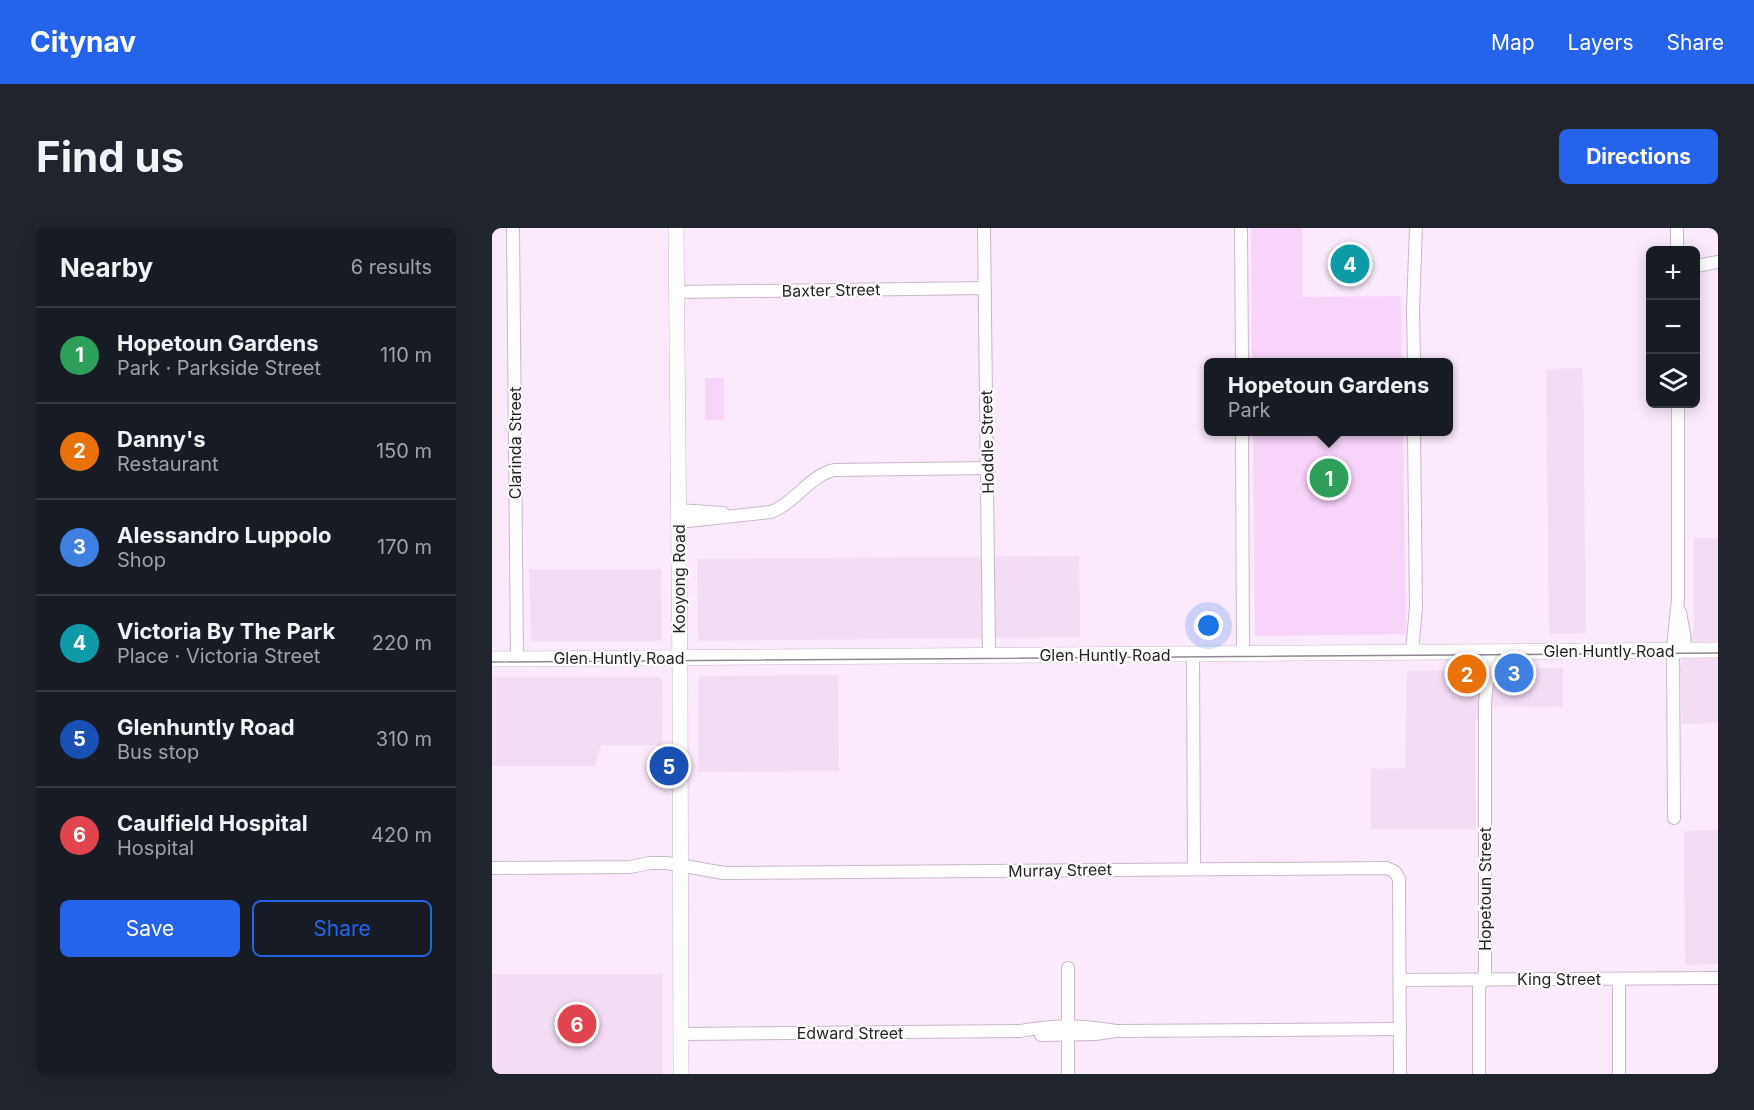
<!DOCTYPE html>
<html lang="en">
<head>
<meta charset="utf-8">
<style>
	body { margin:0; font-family:Inter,sans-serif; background:#20242c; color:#f1f3f6 }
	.controls { position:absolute; right:18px; top:18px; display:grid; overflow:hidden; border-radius:9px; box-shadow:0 3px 15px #0003 }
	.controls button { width:54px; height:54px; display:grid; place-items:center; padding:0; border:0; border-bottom:2px solid #363941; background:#171b24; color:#f1f3f6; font:30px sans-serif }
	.you { position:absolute; left:717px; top:398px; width:21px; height:21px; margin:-15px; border:4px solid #fff; border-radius:50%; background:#1a73e8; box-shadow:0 0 0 9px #1a73e833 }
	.badge { display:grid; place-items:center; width:39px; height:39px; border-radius:50%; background:#2563eb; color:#fff; font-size:20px; font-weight:700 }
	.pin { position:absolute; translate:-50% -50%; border:3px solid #fff; box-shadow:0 2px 6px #0006 }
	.popup { position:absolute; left:712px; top:130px; width:249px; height:78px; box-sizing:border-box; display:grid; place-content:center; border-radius:9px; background:#171b24; filter:drop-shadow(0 2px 4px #0005); font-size:20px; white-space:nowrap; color:#9ea1a6 }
	.popup b { font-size:22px; color:#f1f3f6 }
	.popup::after { content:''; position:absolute; left:50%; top:100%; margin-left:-12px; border:12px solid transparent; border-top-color:#171b24 }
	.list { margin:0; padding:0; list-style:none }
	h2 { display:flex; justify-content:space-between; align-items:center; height:78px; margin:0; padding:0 24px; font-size:26px }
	h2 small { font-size:20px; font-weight:400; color:#9ea1a6 }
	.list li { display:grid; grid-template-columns:39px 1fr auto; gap:18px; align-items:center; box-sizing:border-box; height:96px; padding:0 24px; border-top:2px solid #363941 }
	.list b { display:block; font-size:22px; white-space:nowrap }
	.list p { margin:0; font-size:20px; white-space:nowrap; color:#9ea1a6 }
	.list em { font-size:20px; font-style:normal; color:#9ea1a6 }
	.actions { display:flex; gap:12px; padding:18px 24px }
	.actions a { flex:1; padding:14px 0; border:2px solid #2563eb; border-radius:9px; text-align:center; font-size:21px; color:#2563eb }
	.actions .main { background:#2563eb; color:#fff }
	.icon { flex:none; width:33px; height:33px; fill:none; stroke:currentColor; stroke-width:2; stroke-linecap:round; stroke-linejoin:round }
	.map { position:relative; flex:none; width:1226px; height:846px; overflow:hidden; border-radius:9px }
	header { display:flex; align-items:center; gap:36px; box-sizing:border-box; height:84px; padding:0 30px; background:#2563eb; color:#fff }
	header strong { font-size:28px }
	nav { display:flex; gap:33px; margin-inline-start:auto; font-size:21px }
	.intro { display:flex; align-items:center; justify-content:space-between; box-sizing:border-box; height:144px; padding:0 36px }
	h1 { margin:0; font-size:42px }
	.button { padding:15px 27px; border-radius:9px; background:#2563eb; color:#fff; font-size:21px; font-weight:700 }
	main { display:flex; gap:36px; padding:0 36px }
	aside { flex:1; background:#171b24; border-radius:9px; box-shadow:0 3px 15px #0003 }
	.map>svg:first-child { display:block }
	.built { fill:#f4dcf5 }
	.green { fill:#f8d3fa }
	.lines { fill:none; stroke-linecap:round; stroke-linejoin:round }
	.minor-casing { stroke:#c9b7ca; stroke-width:14 }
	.tertiary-casing { stroke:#c9b7ca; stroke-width:16 }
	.minor { stroke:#fff; stroke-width:12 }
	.tertiary { stroke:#fff; stroke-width:15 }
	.tram { stroke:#938694; stroke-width:1.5 }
	.labels { text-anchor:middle; stroke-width:4.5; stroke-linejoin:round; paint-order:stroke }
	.street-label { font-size:16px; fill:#251e25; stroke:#fdfdfd }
</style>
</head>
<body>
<header>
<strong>Citynav</strong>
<nav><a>Map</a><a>Layers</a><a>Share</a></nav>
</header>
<div class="intro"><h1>Find us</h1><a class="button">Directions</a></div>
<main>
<aside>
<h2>Nearby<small>6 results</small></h2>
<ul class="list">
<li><span class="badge" style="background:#2e9e5b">1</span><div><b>Hopetoun Gardens</b><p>Park · Parkside Street</p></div><em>110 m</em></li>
<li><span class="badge" style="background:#e8710a">2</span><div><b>Danny's</b><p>Restaurant</p></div><em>150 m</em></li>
<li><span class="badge" style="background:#3f7fe0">3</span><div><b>Alessandro Luppolo</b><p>Shop</p></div><em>170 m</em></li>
<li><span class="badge" style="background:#0f9aa8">4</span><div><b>Victoria By The Park</b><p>Place · Victoria Street</p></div><em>220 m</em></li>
<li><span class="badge" style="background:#1a4fb4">5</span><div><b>Glenhuntly Road</b><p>Bus stop</p></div><em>310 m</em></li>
<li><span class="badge" style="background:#e0444e">6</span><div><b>Caulfield Hospital</b><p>Hospital</p></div><em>420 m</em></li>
</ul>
<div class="actions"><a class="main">Save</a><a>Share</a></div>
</aside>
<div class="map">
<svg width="1226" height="846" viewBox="0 0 1226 846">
	<rect width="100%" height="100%" fill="#fbe9fc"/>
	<g class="built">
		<polygon points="1091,140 1094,405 1057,406 1054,141"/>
		<polygon points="1202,310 1226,310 1226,495 1190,496 1188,439 1202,399"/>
		<polygon points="587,328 588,409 207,413 206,411 205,331"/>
		<polygon points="37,341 169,341 170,411 168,413 39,413"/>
		<polygon points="1071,440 1071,479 1002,478 983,493 984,601 879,601 879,541 913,540 915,443"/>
		<polygon points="346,447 347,543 206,544 206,452 209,448"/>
		<polygon points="0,449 166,449 171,453 170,522 165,517 109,517 103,538 0,538"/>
		<polygon points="1226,602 1226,736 1193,737 1192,603"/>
		<rect x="0" y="746" width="171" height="100"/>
	</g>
	<g class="green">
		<polygon points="759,0 810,0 810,69 909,68 910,134 760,134"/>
		<rect x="213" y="150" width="19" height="42"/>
		<polygon points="761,204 911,204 914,406 763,408"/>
	</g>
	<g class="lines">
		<g class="minor-casing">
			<g id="minor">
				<polyline points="21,0 25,431"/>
				<polyline points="492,0 497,428"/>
				<polyline points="749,0 750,134"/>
				<polyline points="1185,0 1185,22"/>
				<polyline points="1204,38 1226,34"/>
				<polyline points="185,64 493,60"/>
				<polyline points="922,134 921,81 924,0"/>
				<polyline points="750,204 751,426"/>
				<polyline points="186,282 231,285"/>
				<path d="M187 294 279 284C303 275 317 248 342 242L495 240"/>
				<polyline points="1188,384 1192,406 1193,422"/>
				<polyline points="920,424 924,379 922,204"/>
				<polyline points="701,426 702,641"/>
				<polyline points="1182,590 1181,419 1186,371 1186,176"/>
				<polyline points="0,640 138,639 158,635 175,635 232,645 895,640 903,644 907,651 908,846"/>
				<polyline points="1127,751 1127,846"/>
				<polyline points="908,752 1226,750"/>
				<path d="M189 806 528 803C559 797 592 797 624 803"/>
				<polyline points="549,807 603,806 624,803 908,801"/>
				<polyline points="576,846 576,740"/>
				<polyline points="987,846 987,760 993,744 993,475 998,423"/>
			</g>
		</g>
		<g class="tertiary-casing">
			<g id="tertiary">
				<polyline points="184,0 188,446 189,846"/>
				<polyline points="0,431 1226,422"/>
			</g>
		</g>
		<use href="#minor" class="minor"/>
		<use href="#tertiary" class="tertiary"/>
		<polyline class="tram" points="0,434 1226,425"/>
	</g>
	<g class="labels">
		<g class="street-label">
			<text transform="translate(339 62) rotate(-1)" y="6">Baxter Street</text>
			<text transform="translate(495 214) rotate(-91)" y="6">Hoddle Street</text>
			<text transform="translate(23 215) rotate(-90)" y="6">Clarinda Street</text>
			<text transform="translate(187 351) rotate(-90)" y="6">Kooyong Road</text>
			<text x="1117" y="429">Glen Huntly Road</text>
			<text x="613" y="433">Glen Huntly Road</text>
			<text x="127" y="436">Glen Huntly Road</text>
			<text transform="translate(568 642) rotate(-1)" y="6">Murray Street</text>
			<text transform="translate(993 661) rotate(-90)" y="6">Hopetoun Street</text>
			<text x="1067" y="757">King Street</text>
			<text x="358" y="811">Edward Street</text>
		</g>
	</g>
</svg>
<div class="controls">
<button>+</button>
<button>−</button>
<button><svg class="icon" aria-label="layers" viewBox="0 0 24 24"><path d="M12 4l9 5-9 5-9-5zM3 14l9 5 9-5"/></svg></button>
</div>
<div class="you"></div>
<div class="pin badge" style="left:837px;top:250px;background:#2e9e5b">1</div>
<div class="popup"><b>Hopetoun Gardens</b>Park</div>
<div class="pin badge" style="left:975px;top:446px;background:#e8710a">2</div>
<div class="pin badge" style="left:1022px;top:445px;background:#3f7fe0">3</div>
<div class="pin badge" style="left:858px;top:36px;background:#0f9aa8">4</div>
<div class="pin badge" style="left:177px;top:538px;background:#1a4fb4">5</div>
<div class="pin badge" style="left:85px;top:796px;background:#e0444e">6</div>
</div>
</main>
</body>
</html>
